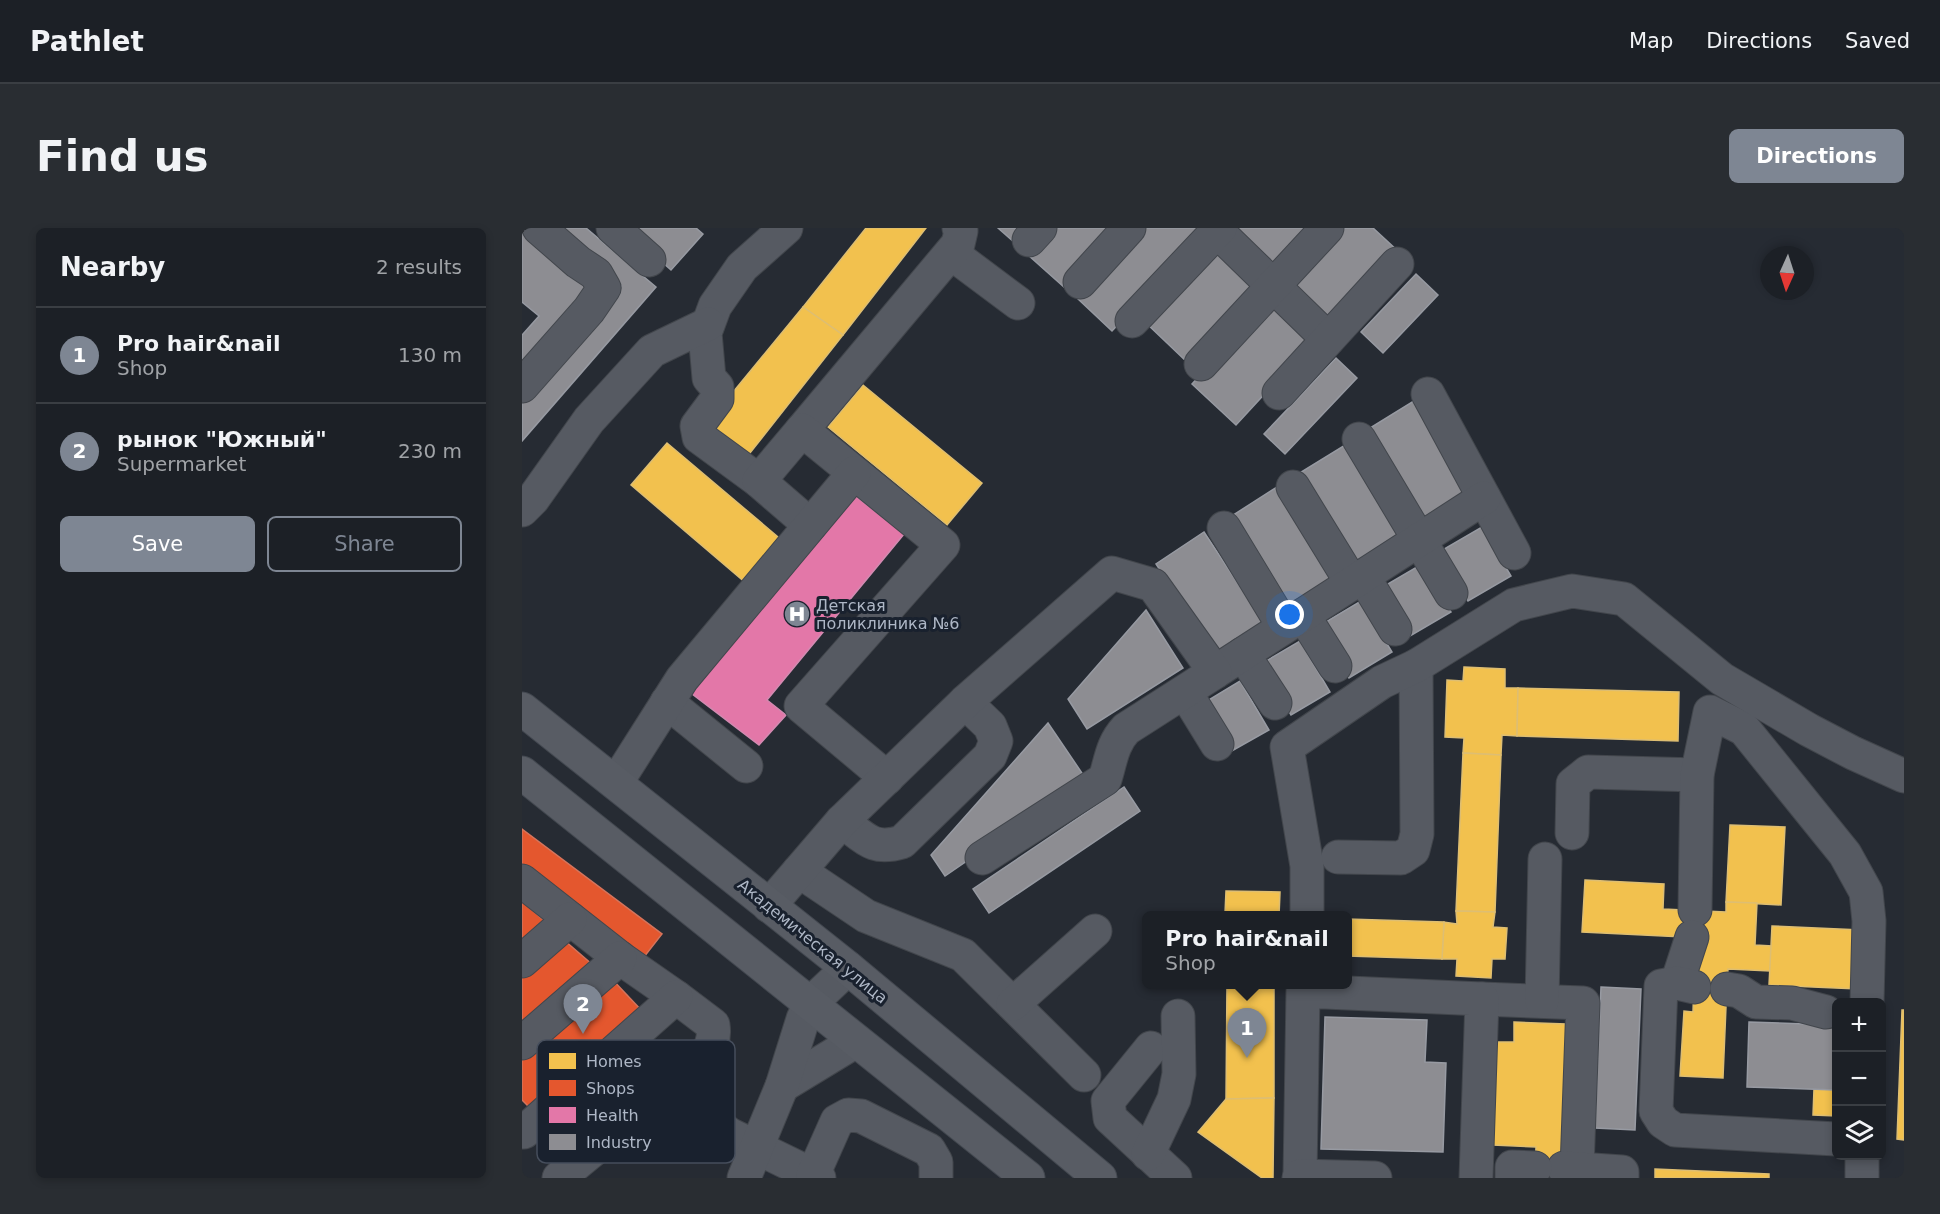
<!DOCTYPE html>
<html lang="en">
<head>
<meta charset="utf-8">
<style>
	body { margin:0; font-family:"DejaVu Sans",sans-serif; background:#292d32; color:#f1f3f6 }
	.controls { position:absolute; right:18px; bottom:18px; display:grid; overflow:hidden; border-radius:9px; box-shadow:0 3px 9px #0003 }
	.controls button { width:54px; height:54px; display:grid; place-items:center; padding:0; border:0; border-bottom:2px solid #3a3e43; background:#1c2026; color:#f1f3f6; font:30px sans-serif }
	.compass { position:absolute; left:1238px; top:18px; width:54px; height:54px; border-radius:50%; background:#1c2026; box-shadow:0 3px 9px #0003; rotate:183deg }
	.you { position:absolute; left:768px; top:387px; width:21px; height:21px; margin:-15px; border:4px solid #fff; border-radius:50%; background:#1a73e8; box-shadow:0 0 0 9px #1a73e833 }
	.badge { display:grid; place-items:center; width:39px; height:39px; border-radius:50%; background:#7e8693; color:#fff; font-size:20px; font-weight:700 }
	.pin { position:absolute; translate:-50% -50px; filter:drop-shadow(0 2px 3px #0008) }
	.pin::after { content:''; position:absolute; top:32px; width:21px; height:18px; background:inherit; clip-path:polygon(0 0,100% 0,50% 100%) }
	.popup { position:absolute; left:620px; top:683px; width:210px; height:78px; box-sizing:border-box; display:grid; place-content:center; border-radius:9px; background:#1c2026; filter:drop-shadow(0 2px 4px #0005); font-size:20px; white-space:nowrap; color:#a0a3a7 }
	.popup b { font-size:22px; color:#f1f3f6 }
	.popup::after { content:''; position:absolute; left:50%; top:100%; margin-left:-12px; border:12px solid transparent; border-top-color:#1c2026 }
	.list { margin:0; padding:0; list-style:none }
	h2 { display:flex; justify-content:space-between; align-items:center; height:78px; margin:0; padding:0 24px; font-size:26px }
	h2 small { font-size:20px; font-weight:400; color:#a0a3a7 }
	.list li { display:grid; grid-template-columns:39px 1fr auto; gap:18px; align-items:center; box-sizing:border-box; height:96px; padding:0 24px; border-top:2px solid #3a3e43 }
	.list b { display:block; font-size:22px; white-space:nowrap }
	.list p { margin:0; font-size:20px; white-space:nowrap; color:#a0a3a7 }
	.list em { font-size:20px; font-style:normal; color:#a0a3a7 }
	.actions { display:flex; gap:12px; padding:18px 24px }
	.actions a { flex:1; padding:14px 0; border:2px solid #7e8693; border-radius:9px; text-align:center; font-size:21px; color:#7e8693 }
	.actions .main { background:#7e8693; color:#fff }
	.icon { flex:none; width:33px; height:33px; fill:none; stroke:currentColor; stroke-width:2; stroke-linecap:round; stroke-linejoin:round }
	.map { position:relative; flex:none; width:1382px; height:950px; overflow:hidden; border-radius:9px }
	header { display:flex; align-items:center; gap:36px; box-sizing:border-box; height:84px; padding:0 30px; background:#1c2026; border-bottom:2px solid #3a3e43 }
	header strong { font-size:28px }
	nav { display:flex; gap:33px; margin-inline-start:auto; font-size:21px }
	.intro { display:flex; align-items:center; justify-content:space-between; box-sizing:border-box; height:144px; padding:0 36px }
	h1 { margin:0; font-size:42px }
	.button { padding:15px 27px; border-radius:9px; background:#7e8693; color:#fff; font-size:21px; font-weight:700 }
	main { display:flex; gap:36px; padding:0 36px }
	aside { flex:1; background:#1c2026; border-radius:9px; box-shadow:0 3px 9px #0003 }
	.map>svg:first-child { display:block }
	.homes { fill:#f2c14e; stroke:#debe72; stroke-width:1.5 }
	.shops { fill:#e4572e; stroke:#d4745c; stroke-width:1.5 }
	.health { fill:#e377a8; stroke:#d38ab1; stroke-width:1.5 }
	.industry { fill:#8d8d92; stroke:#979aa2; stroke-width:1.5 }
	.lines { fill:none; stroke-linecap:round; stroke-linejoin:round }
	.minor-casing { stroke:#42464c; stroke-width:35 }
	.major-casing { stroke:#434850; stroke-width:35 }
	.minor { stroke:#565a62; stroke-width:33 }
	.major { stroke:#585c64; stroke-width:33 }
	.labels { text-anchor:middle; stroke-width:6; stroke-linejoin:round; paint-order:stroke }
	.poi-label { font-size:16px; fill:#aeb7c6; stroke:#19212e; text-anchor:start }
	.street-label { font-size:16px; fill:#aeb7c6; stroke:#19212e }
	.key { fill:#19212e; stroke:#464e5c; stroke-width:1.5 }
	.key-label { font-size:16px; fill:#aeb7c6 }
</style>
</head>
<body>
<header>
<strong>Pathlet</strong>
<nav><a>Map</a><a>Directions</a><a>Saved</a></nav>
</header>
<div class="intro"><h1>Find us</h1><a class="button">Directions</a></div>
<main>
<aside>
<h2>Nearby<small>2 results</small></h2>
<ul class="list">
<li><span class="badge">1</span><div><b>Pro hair&amp;nail</b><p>Shop</p></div><em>130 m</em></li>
<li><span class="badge">2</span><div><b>рынок &quot;Южный&quot;</b><p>Supermarket</p></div><em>230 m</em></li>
</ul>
<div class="actions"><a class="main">Save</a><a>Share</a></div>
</aside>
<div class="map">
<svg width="1382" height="950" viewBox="0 0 1382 950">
	<rect width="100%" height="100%" fill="#262b33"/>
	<g class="homes">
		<polygon points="344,0 404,0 321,107 281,79"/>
		<polygon points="281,79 321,107 224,230 184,197"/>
		<polygon points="341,157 460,255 425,297 306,199"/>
		<polygon points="145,215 262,314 225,356 109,257"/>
		<polygon points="942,439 983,441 983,460 996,460 995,508 980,507 979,527 941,525 942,510 923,509 925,452 941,453"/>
		<polygon points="996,460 1157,464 1156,513 995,508"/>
		<polygon points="941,525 979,527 973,684 934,683"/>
		<polygon points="1208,597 1263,599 1259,677 1204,674"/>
		<polygon points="1063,652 1142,656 1141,681 1162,682 1161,709 1060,704"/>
		<polygon points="704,663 758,664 757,688 683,688 683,684 703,685"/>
		<polygon points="1204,674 1235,675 1233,717 1250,718 1248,743 1206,741 1205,755 1172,753 1161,709 1162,682 1204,684"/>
		<polygon points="934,683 973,684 971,699 985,700 983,731 970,731 969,750 934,748 935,731 920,731 922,694 935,696"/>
		<polygon points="825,691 922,694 920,731 825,728"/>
		<polygon points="1250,698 1339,702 1336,761 1247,757"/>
		<polygon points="1172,753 1205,755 1201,850 1158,848 1162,783 1171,784"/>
		<polygon points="705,756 752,756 752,870 704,871"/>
		<polygon points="1380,782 1382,782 1382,912 1375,911"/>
		<polygon points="992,794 1044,796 1041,948 1013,947 1014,919 971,917 973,814 992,814"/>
		<polygon points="1292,861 1314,862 1314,888 1291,887"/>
		<polygon points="752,870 751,950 740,950 676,904 704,871"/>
		<polygon points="1133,941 1247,946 1247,950 1133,950"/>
	</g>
	<g class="shops">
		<polygon points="0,601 140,706 122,729 0,636"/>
		<polygon points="0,673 27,697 0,720"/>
		<polygon points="42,712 72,738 0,802 0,748"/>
		<polygon points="88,749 121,784 11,883 0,872 0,827"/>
	</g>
	<polygon class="health" points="331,266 382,306 245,472 264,487 237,517 169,465"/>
	<g class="industry">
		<polygon points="0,0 70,63 0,143 0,107 17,88 0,74"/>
		<polygon points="29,0 64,0 134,59 0,213 0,168 99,58"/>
		<polygon points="102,0 174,0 181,6 149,42"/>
		<polygon points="476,0 507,0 493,15"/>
		<polygon points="530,0 598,0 543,60 506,27"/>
		<polygon points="621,0 688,0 590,103 555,70"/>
		<polygon points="706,0 788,0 747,44"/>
		<polygon points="815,0 851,0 877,24 806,100 761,58"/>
		<polygon points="695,15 740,56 666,135 623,94"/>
		<polygon points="894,46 916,67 861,125 839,104"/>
		<polygon points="749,70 793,111 714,197 670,156"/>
		<polygon points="814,130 835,150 763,226 742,206"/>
		<polygon points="895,171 953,265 906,294 848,200"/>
		<polygon points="828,214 886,309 835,340 776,246"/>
		<polygon points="755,259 815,353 765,385 705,291"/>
		<polygon points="960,299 989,348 946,373 917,324"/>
		<polygon points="682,304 744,398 695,429 634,336"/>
		<polygon points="900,336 929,384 888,408 859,360"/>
		<polygon points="839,373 870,424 827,450 797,398"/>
		<polygon points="624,382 661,440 565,501 546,471"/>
		<polygon points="778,413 808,464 769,487 739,436"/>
		<polygon points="718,453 747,502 708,524 680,476"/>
		<polygon points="526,495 564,551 423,648 409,627"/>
		<polygon points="602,559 618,583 467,685 451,661"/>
		<polygon points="1079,759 1119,761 1113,902 1073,900"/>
		<polygon points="803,789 905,792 903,834 924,835 921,924 799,921"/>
		<polygon points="1227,794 1314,797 1314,862 1225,859"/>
	</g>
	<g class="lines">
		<g class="minor-casing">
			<g id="minor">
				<polyline points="91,0 127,32"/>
				<polyline points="695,3 806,111"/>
				<polyline points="507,12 518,0"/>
				<polyline points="429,25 496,75"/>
				<polyline points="558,54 607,0"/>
				<polyline points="610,93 698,0"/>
				<polyline points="679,136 805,0"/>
				<polyline points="0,158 67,82 82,60 74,46 56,34 17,0"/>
				<polyline points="757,165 875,36"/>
				<polyline points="906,166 992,325"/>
				<polyline points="280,202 436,16 439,3 437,0"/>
				<polyline points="837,211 929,365"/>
				<polyline points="237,253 177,209 175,198 195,171 195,159 187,150 183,105 193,78 220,39 264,0"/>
				<polyline points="771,259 830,355"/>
				<polyline points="0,282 11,271 67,192 130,123 186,96"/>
				<polyline points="288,297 237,253 280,202 421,317 279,478 365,550"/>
				<polyline points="702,300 762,399"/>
				<polyline points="841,348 873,401"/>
				<polyline points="781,387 813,438"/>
				<polyline points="721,426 753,475"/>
				<polyline points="693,444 962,270"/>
				<polyline points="663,464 695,516"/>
				<polyline points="145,474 224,538"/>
				<polyline points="94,555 160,451 332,245"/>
				<path d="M320 593C343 610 350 623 380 614L468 528 474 513 468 498 443 474"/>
				<polyline points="1050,605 1051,556 1066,544 1175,547"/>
				<polyline points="816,629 879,630 891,622 895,606 894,438"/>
				<polyline points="277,643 344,688 441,727 562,847"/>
				<path d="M0 653 98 730 154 769 191 797C196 828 167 843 146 860L207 906 291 947"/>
				<path d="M247 678 320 593 443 474 590 345 631 357 693 444 604 501C590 516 589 532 583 551L460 630"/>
				<polyline points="1173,682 1175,547 1188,484 1222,501 1323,626 1344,664 1347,693 1345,774"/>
				<polyline points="785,688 785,638 765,519 860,454 894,438 992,377 1050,363 1102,371 1200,451 1287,502 1331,525 1382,548"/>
				<polyline points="0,733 48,691"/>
				<polyline points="1155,755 1170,709"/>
				<polyline points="1172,759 1155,755 1139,758 1134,883 1141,894 1153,902 1314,911"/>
				<polyline points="1205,761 1217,763 1234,774 1270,775 1304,784"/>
				<polyline points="960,771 1061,775 1055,941"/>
				<polyline points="1020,773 1023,631"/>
				<polyline points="491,776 573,703"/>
				<polyline points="0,815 98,730"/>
				<polyline points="629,820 586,873 588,890 653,950"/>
				<polyline points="260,858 334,813"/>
				<polyline points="0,902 2,904 154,769"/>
				<polyline points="626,926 652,871 657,846 656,788"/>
				<polyline points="1042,940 1100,944 1100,950"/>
				<polyline points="778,948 781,763 960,771 954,950"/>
				<polyline points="37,950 146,860"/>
				<polyline points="222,950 260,858 281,791 288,776 326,740"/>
				<polyline points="297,950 291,947 315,893 326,887 339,888 407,922 414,934 414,950"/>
				<polyline points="777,950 778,948 853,950"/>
				<polyline points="990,950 990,939 1013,940"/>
				<polyline points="1340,950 1340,928"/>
			</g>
		</g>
		<g class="major-casing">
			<g id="major">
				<polyline points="0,481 326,740 578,950"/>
				<polyline points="0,545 506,950"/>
			</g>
		</g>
		<use href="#minor" class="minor"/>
		<use href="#major" class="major"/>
	</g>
	<defs>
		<g id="hospital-disc" transform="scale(1.35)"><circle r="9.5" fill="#7e8693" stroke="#19212e"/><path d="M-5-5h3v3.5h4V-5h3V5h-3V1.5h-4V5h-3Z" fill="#fff"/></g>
	</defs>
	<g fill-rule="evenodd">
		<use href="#hospital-disc" x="275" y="386"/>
	</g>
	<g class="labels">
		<g class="poi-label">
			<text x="294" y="383">Детская<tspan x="294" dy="18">поликлиника №6</tspan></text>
		</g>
		<g class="street-label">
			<text transform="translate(291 713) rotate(39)" y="6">Академическая улица</text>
		</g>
	</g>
	<rect x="15" y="812" width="198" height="123" rx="9" class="key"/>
	<rect x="27" y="825" width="27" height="16" fill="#f2c14e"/>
	<rect x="27" y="852" width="27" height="16" fill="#e4572e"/>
	<rect x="27" y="879" width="27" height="16" fill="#e377a8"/>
	<rect x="27" y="906" width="27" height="16" fill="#8d8d92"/>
	<g class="key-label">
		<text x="64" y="839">Homes</text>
		<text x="64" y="866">Shops</text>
		<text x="64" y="893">Health</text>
		<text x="64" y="920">Industry</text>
	</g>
</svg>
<div class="controls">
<button>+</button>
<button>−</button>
<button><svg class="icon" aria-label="layers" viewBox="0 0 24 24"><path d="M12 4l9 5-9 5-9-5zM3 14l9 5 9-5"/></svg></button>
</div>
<svg class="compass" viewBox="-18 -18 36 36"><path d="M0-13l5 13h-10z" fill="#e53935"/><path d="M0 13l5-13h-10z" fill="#a0a3a7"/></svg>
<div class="you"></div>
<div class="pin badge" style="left:725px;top:830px">1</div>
<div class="popup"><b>Pro hair&amp;nail</b>Shop</div>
<div class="pin badge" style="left:61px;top:806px">2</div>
</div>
</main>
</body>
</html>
